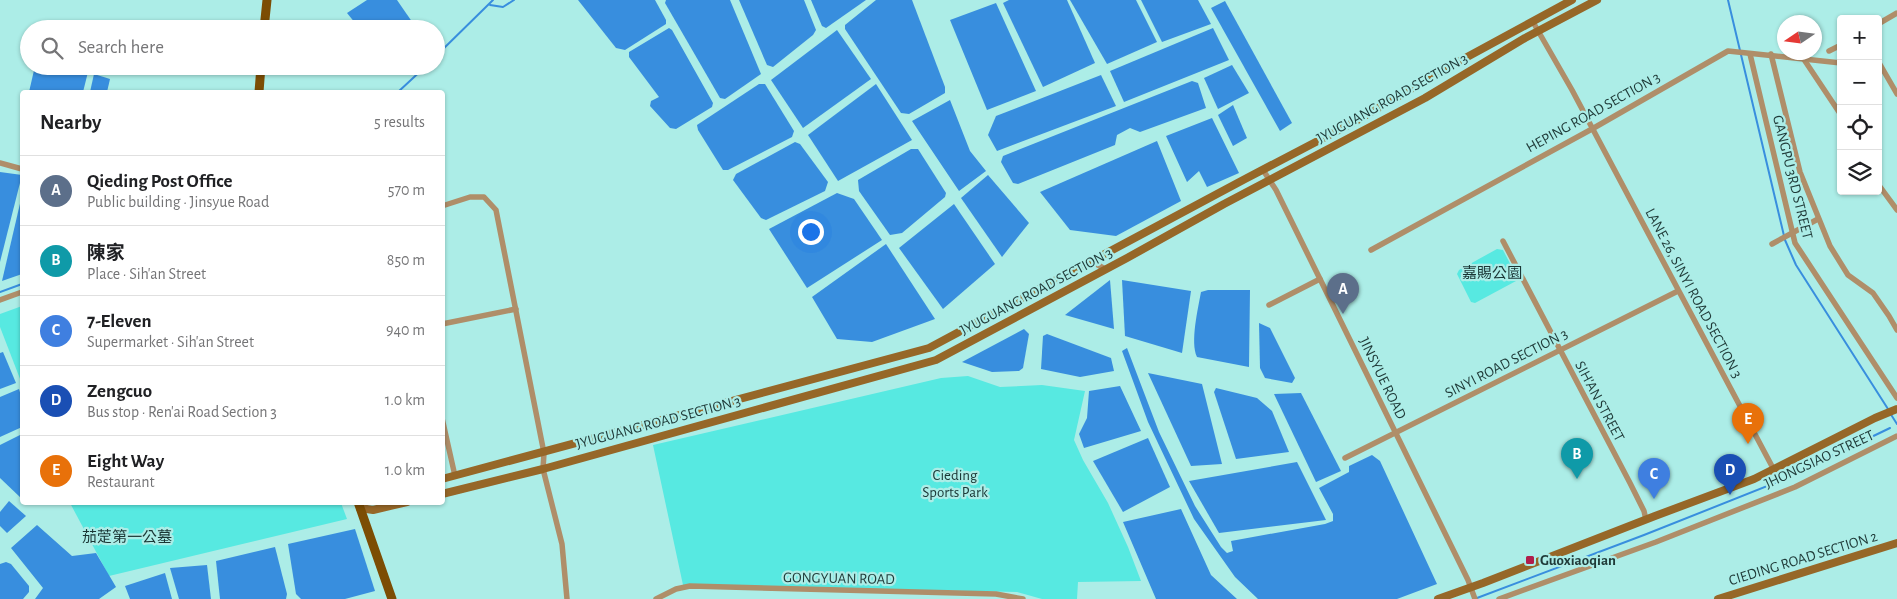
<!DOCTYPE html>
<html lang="en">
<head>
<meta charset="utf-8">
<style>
	body { margin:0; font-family:"Alegreya Sans","Noto Sans TC",sans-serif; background:#f6f6f6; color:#202124 }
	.controls { position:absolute; right:15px; top:15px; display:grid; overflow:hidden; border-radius:5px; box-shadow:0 1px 4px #0004 }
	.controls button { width:45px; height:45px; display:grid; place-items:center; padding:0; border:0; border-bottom:1px solid #e0e0e0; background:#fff; color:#202124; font:25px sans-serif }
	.compass { position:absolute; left:1777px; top:15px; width:45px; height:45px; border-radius:50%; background:#fff; box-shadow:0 1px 4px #0004; rotate:257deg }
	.you { position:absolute; left:810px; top:231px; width:18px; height:18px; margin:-12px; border:4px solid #fff; border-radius:50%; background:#1a73e8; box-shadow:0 0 0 8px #1a73e833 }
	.badge { display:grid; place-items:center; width:32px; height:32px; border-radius:50%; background:#111827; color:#fff; font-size:16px; font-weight:700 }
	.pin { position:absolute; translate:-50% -41px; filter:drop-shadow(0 1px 2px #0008) }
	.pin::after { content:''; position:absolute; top:26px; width:18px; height:15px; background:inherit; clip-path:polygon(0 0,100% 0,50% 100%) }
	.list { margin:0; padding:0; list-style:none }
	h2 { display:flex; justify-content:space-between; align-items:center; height:65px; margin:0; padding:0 20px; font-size:21px }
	h2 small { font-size:16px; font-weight:400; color:#757577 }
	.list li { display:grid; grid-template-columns:32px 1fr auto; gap:15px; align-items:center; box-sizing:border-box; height:70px; padding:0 20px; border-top:1px solid #e0e0e0 }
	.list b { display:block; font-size:19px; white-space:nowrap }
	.list p { margin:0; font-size:16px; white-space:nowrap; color:#757577 }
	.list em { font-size:16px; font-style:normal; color:#757577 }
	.icon { flex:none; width:28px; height:28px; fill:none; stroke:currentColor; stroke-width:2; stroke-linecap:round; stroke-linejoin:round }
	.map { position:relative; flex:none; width:1897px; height:599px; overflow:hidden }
	.search { position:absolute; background:#fff; box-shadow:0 1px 4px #0004; left:20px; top:20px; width:425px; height:55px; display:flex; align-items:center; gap:12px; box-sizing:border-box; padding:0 18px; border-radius:28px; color:#757577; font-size:19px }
	.panel { position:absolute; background:#fff; box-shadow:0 1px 4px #0004; left:20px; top:90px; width:425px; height:415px; border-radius:5px }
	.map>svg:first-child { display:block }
	.green { fill:#57e9e1 }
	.water { fill:#388ede }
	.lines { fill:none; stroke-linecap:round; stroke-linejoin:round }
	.stream { stroke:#388ede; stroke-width:2 }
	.street { stroke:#af8e69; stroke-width:5.5 }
	.secondary { stroke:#966728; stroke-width:8 }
	.primary { stroke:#7c4d04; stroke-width:9 }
	.poi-dot { fill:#b01e4b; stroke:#acede7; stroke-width:2 }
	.labels { text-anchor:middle; stroke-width:4.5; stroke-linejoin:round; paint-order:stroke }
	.street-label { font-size:15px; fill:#1f3a38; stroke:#acede7 }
	.park-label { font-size:15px; fill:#1a3635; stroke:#acede7 }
	.poi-label { font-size:15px; font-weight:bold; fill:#1f3a38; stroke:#acede7; text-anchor:start }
</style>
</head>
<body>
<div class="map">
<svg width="1897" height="599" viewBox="0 0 1897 599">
	<rect width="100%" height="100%" fill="#acede7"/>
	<g class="green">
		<polygon points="1497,249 1503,250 1517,277 1516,281 1475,303 1471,302 1457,274 1459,270"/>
		<polygon points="22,306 22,384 0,327 0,314"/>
		<polygon points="968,376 1000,387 1042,385 1085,391 1074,440 1083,460 1108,503 1128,547 1141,581 1078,582 1077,599 1042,599 1017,592 683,585 653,445 941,378"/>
		<polygon points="70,503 341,503 347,519 109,576"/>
	</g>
	<g class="water">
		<polygon points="367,0 397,0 417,29 360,29 347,13"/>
		<polygon points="578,0 655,0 666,20 666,24 625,50 616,48"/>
		<polygon points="666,0 730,0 761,74 725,99 720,98 665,3"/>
		<polygon points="739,0 804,0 816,30 813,35 773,67 767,65"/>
		<polygon points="811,0 866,0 826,28 822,26"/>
		<polygon points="876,0 912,0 945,87 945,93 909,114 901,113 845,29 845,25"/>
		<polygon points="1009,0 1067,0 1095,63 1043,87 1003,3"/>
		<polygon points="1070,0 1136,0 1157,42 1107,64"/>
		<polygon points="1141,0 1198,0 1211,24 1162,42"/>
		<polygon points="1225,1 1292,123 1280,131 1211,8"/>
		<polygon points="996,3 1036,91 987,110 950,20"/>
		<polygon points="669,28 672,30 713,103 712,107 676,129 670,128 650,106 651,101 659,97 629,57 629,52"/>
		<polygon points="1213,28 1229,60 1124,102 1110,71"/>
		<polygon points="837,30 871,79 803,128 771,80"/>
		<polygon points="1232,65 1249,93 1218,109 1204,78"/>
		<polygon points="35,66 65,66 88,72 83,92 29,92"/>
		<polygon points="94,74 110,79 107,92 90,92"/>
		<polygon points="1101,75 1116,106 997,151 988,135 996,116"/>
		<polygon points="1192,81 1198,83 1206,108 1140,132 1130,128 1117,135 1115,145 1018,184 1013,183 1001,162 1003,156"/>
		<polygon points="759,84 765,84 794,131 792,137 728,170 723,170 698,130 697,125"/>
		<polygon points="876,84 912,140 838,181 808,135"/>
		<polygon points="950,100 970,151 986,171 959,191 912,121"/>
		<polygon points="1233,105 1247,138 1233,146 1218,115"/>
		<polygon points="1212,118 1239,173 1207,187 1199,171 1187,182 1166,136"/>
		<polygon points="1157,141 1181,201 1116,236 1070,230 1040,192"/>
		<polygon points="795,142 800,144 828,182 825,191 766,220 761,218 733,180 736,174"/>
		<polygon points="911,149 918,149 946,193 945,197 902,233 890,235 859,191 858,180"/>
		<polygon points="0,172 22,175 0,262"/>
		<polygon points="988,175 1029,223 1002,257 961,198"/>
		<polygon points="837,193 854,199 882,240 807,288 769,229"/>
		<polygon points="22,195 22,274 2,281"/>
		<polygon points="954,204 995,264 943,309 899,248"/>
		<polygon points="886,244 935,319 872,342 837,339 812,297"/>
		<polygon points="1110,280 1114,329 1065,315"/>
		<polygon points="1122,280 1191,291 1182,353 1125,336"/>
		<path d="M1208 290H1250L1249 367 1197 357C1190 342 1198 309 1201 292Z"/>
		<polygon points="1259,323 1270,328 1295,378 1292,383 1265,378 1260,368"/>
		<polygon points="1024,329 1029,334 1023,368 1019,371 992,372 962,362"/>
		<polygon points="1047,334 1111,358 1114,371 1080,377 1041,369 1043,336"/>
		<polygon points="1127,348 1159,432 1195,506 1221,547 1227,553 1233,551 1231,541 1325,524 1333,521 1333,514 1319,488 1349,472 1349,466 1372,455 1380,461 1437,584 1397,599 1258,599 1235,577 1194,519 1148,422 1122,351"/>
		<polygon points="3,352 16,383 0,389 0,353"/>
		<polygon points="1148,373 1202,384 1222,464 1191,466"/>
		<polygon points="1120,386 1141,431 1084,448 1079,434 1087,418 1089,391"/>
		<polygon points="1216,388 1257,398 1272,411 1289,452 1236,459 1214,392"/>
		<polygon points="19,389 22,399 22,427 0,437 0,397"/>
		<polygon points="1301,393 1341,471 1316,482 1274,394"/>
		<polygon points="22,434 22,499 0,478 0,445"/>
		<polygon points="1148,438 1170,487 1123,512 1093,461"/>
		<polygon points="1297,462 1326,520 1219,533 1189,481"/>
		<polygon points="9,501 26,516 7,533 0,526 0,512"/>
		<polygon points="1181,509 1211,575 1237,599 1156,599 1123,522"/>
		<polygon points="37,525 72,556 96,553 116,587 99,599 35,599 43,588 11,548"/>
		<polygon points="355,529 375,591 345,599 301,599 296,594 288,544"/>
		<polygon points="275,547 287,594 286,599 220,599 216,561"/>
		<polygon points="6,562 11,564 29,586 29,592 23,599 0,599 0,564"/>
		<polygon points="207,565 211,599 179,599 170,568"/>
		<polygon points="165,573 172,599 130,599 125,586"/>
	</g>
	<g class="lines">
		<g class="stream">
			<polyline points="1728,0 1785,240 1796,265 1888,409"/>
			<polyline points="490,5 503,7 514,0"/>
			<polyline points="436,56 493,0"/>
			<polyline points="398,92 426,66"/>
			<polyline points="0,292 22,284"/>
			<polyline points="1890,413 1897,424"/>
			<polyline points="1477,598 1644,535 1780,481 1890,428"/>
		</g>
		<g class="street">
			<polyline points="1533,22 1572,90 1774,470"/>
			<polyline points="1878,24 1897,13"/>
			<polyline points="1829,51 1841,45"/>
			<polyline points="1750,54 1795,243 1897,398"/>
			<polyline points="1771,54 1800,172 1830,246 1848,275 1873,293 1889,316 1897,330"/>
			<polyline points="1803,58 1841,115"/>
			<polyline points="1878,61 1897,94"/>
			<polyline points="0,163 22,169"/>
			<polyline points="1263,170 1276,190 1320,279 1468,580 1475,599"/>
			<polyline points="1878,184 1897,210"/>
			<polyline points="442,206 470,197 484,197 496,210 544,453 543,469 562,544 567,599"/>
			<polyline points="1503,241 1630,483 1644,511 1646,520"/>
			<polyline points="1772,244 1818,219"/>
			<polyline points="1371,250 1592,129 1728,51 1841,63"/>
			<polyline points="1091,261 1105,269"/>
			<polyline points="0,300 22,292"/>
			<polyline points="1269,305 1320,279"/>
			<polyline points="442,324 516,309"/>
			<polyline points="442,418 455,476"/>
			<polyline points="1345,458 1678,291"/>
			<polyline points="656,599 676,589 690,586 996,594 1023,599"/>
			<polyline points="1499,599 1656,542 1795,487 1897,436"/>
		</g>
		<g class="secondary">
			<polyline points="442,479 929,348 1245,179 1354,122 1445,69 1572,0"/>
			<polyline points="442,494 543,469 936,360 1127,258 1224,204 1425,98 1525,38 1597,0"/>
			<polyline points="360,508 373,510 407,502"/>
			<polyline points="1438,599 1483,583 1655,516 1754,479 1875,418 1897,409"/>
			<polyline points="1718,599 1897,543"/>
		</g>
		<g class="primary">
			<polyline points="264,29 267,0"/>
			<polyline points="259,92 261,66"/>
			<polyline points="358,502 392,599"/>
		</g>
	</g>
	<rect class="poi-dot" x="1525" y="555" width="10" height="10" rx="2.5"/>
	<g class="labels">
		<g class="street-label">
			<text transform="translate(1392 98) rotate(-29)" y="5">JYUGUANG ROAD SECTION 3</text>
			<text transform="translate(1593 112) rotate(-29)" y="5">HEPING ROAD SECTION 3</text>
			<text transform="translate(1793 177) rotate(76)" y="5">GANGPU 3RD STREET</text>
			<text transform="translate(1036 291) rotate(-28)" y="5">JYUGUANG ROAD SECTION 3</text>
			<text transform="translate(1694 293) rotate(62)" y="5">LANE 26, SINYI ROAD SECTION 3</text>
			<text transform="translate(1506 363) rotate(-27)" y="5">SINYI ROAD SECTION 3</text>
			<text transform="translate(1383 378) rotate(64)" y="5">JINSYUE ROAD</text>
			<text transform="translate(1600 401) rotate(62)" y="5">SIH'AN STREET</text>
			<text transform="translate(658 422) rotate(-15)" y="5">JYUGUANG ROAD SECTION 3</text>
			<text transform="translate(1819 459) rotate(-25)" y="5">JHONGSIAO STREET</text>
			<text transform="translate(1803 558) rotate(-17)" y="5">CIEDING ROAD SECTION 2</text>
			<text transform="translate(839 578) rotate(1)" y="5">GONGYUAN ROAD</text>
		</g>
		<g class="park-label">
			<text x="1492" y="278">嘉賜公園</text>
			<text x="955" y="480">Cieding<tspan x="955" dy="17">Sports Park</tspan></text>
			<text x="127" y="542">茄萣第一公墓</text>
		</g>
		<g class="poi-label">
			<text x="1540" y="565">Guoxiaoqian</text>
		</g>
	</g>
</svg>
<div class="controls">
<button>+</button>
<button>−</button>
<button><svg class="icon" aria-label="locate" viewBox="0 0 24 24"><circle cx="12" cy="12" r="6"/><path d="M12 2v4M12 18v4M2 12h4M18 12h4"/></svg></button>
<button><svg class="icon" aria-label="layers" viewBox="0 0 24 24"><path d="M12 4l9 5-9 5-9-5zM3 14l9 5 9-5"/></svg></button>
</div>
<svg class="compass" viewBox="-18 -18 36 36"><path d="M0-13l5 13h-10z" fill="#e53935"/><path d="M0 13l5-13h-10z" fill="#757577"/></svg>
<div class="you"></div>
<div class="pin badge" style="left:1343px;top:314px;background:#5c6f8a">A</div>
<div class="pin badge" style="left:1577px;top:479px;background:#0f9aa8">B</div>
<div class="pin badge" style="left:1654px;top:499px;background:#3f7fe0">C</div>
<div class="pin badge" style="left:1730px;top:495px;background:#1a4fb4">D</div>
<div class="pin badge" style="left:1748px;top:444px;background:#e8710a">E</div>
<div class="search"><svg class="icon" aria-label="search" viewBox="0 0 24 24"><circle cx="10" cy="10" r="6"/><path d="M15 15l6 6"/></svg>Search here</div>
<section class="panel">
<h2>Nearby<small>5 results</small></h2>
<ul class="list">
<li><span class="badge" style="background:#5c6f8a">A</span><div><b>Qieding Post Office</b><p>Public building · Jinsyue Road</p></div><em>570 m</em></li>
<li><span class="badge" style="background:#0f9aa8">B</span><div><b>陳家</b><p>Place · Sih'an Street</p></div><em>850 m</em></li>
<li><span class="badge" style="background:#3f7fe0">C</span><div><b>7-Eleven</b><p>Supermarket · Sih'an Street</p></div><em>940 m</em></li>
<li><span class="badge" style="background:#1a4fb4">D</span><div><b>Zengcuo</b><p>Bus stop · Ren'ai Road Section 3</p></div><em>1.0 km</em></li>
<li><span class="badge" style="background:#e8710a">E</span><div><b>Eight Way</b><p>Restaurant</p></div><em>1.0 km</em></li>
</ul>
</section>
</div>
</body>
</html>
